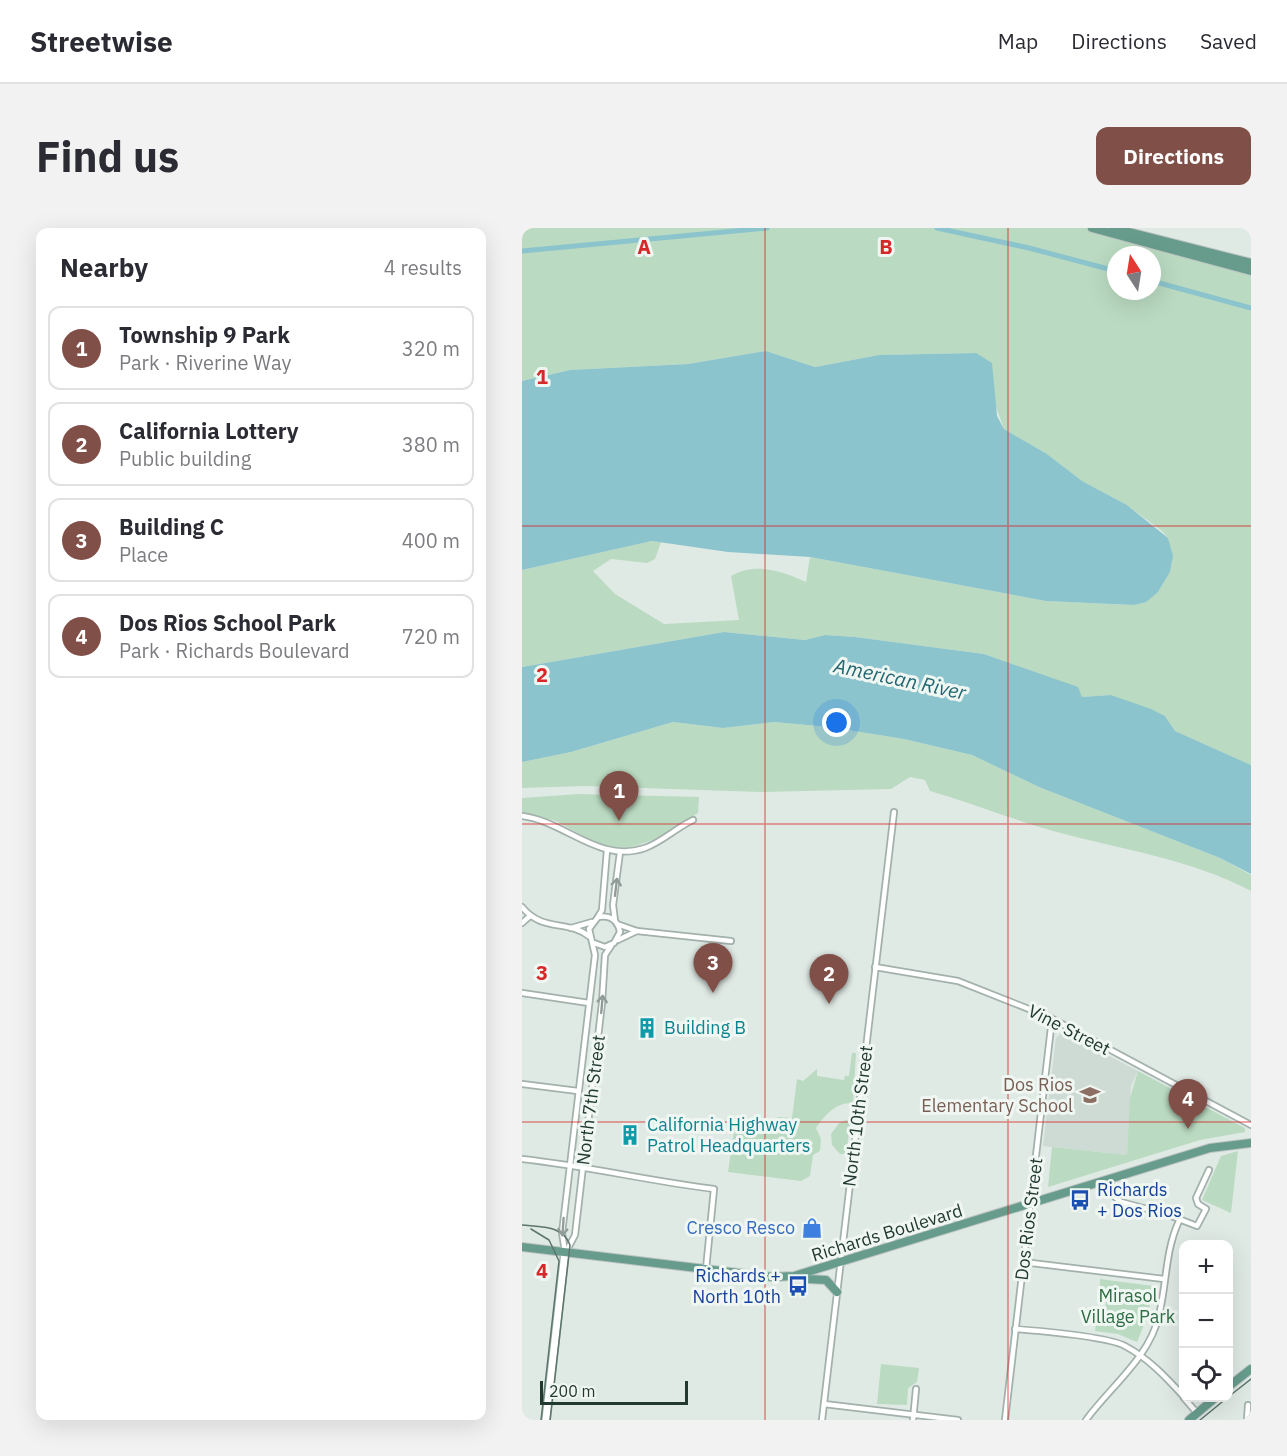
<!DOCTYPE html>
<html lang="en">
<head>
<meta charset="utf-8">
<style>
	body { margin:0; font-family:"IBM Plex Sans",sans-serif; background:#f2f2f3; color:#2b2b33 }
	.controls { position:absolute; right:18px; bottom:18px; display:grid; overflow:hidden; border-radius:12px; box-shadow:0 6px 24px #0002 }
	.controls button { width:54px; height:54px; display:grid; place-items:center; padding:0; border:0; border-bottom:2px solid #e1e1e2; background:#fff; color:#2b2b33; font:30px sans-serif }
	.compass { position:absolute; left:585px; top:18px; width:54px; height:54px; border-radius:50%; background:#fff; box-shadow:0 6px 24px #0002; rotate:348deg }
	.scale { position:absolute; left:18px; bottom:15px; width:148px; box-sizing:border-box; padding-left:6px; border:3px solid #223932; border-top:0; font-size:16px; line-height:21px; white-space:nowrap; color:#223932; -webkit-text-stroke:4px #f0f7f3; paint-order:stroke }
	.you { position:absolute; left:315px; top:495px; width:21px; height:21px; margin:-15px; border:4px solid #fff; border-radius:50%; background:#1a73e8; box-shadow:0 0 0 9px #1a73e833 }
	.badge { display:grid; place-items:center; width:39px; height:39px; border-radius:50%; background:#804f47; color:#fff; font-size:20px; font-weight:700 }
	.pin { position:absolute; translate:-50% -50px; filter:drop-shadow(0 2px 3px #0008) }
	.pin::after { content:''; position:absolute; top:32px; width:21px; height:18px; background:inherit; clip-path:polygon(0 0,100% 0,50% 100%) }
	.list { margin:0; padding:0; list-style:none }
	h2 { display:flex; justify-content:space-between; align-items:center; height:78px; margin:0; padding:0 24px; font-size:26px }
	h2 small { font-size:20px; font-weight:400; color:#7c7c81 }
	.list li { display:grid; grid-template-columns:39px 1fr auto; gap:18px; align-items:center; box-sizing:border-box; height:84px; margin:0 12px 12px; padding:0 12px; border:2px solid #e1e1e2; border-radius:12px }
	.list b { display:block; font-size:22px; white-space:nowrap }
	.list p { margin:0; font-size:20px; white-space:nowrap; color:#7c7c81 }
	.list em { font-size:20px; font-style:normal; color:#7c7c81 }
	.icon { flex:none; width:33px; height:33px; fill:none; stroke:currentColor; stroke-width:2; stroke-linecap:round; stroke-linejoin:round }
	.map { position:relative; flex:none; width:729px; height:1192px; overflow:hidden; border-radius:12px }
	header { display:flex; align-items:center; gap:36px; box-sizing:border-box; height:84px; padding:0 30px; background:#fff; border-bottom:2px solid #e1e1e2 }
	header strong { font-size:28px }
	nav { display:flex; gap:33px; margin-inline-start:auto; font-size:21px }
	.intro { display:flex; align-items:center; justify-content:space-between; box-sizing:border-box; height:144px; padding:0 36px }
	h1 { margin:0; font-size:42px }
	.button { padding:15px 27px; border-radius:12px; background:#804f47; color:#fff; font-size:21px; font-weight:700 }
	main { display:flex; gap:36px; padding:0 36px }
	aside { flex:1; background:#fff; border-radius:12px; box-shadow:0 6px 24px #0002 }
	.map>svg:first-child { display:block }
	.built { fill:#cedad4 }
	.green { fill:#badac1; fill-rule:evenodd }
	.water { fill:#8bc4cc }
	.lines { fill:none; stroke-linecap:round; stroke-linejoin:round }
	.canal { stroke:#8bc4cc; stroke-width:5 }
	.street-casing { stroke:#a3b1ac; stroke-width:8 }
	.secondary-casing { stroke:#a0b5ac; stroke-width:10 }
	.primary-casing { stroke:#bdc4c2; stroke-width:10 }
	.street { stroke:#fff; stroke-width:4.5 }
	.secondary { stroke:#fff; stroke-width:7 }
	.primary { stroke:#679c8d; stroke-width:8 }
	.tram { stroke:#5c756d; stroke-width:1.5 }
	.oneway { stroke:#909c98 }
	.grid { fill:none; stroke:#d62828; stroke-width:1.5; stroke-opacity:0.55 }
	.labels { text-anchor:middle; stroke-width:6; stroke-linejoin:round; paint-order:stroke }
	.culture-label { font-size:18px; fill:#0d838f; stroke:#f0f7f3; text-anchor:start }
	.street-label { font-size:18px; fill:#223932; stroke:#f0f7f3 }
	.education-label { font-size:18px; fill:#785e54; stroke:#f0f7f3; text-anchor:end }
	.transit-label { font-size:18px; fill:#164399; stroke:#f0f7f3; text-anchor:start }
	.shop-label { font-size:18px; fill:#366cbe; stroke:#f0f7f3; text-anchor:end }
	.park-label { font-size:18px; fill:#2f6d44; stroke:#f0f7f3 }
	.water-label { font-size:20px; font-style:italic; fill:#216670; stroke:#f0f7f3 }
	.grid-label { font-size:20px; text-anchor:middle; font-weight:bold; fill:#d62828; stroke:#f0f7f3; stroke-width:6; stroke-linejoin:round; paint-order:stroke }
</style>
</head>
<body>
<header>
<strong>Streetwise</strong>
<nav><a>Map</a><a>Directions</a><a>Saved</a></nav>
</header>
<div class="intro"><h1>Find us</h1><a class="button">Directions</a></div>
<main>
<aside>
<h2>Nearby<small>4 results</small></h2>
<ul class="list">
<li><span class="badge">1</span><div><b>Township 9 Park</b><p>Park · Riverine Way</p></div><em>320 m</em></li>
<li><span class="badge">2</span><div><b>California Lottery</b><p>Public building</p></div><em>380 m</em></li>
<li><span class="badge">3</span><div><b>Building C</b><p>Place</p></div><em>400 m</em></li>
<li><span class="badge">4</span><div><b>Dos Rios School Park</b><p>Park · Richards Boulevard</p></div><em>720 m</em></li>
</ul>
</aside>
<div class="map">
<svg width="729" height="1192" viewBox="0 0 729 1192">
	<rect width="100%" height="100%" fill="#e0eae5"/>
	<polygon class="built" points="541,804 616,843 609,858 605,927 521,918 534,810"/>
	<g class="green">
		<path d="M0 0H577L729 44V537L653 503 643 488 589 467 560 469 535 452 462 426 333 409 303 407 283 412 202 404 0 439V342L130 313 139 314 133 331 125 335 89 331 71 343 93 366 142 396 217 392 209 348C232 334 261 343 284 354L288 329 524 373 612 377 636 364 648 344 650 334 646 310 640 303 605 277 560 253 525 226 482 201 454 125 357 127 293 139 244 123 166 136 48 142 0 153ZM594 27H630V63H594Z"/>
		<path d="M151 494 201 500 252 494 307 499 382 511 450 527 517 559 698 630 729 647V663C669 631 597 621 531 603 489 591 449 575 408 563L403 552 388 549 369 561 238 564 62 558 0 560V534L49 524Z"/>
		<polygon points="57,566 177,569 176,585 133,611 108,620 79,618 34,593 0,584 0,570"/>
		<path d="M330 825H334L331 875C314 874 303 887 294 900L299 911 298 923 291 927 288 948 279 953 206 944 213 896 221 890 242 892 241 902 249 903 250 893 256 889 270 890 275 851 281 853 295 841V848L322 852 323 848H327Z"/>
		<polygon points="616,843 723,900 723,904 678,912 526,959 530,919 605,927 608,870"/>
		<polygon points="329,890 324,926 318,926 310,917 309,906 317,895"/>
		<polygon points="716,923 709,985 680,972 699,928"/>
		<path d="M578 1051 631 1058 626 1087 615 1114 596 1106 573 1103C575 1082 593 1083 578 1061Z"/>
		<polygon points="359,1136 397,1140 395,1154 386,1160 385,1177 355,1176"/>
	</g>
	<g class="water">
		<polygon points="244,123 293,139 357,127 454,125 470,135 475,188 482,201 525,226 560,253 605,277 646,310 651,328 648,344 636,364 624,374 612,377 524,373 288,329 206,324 130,313 0,342 0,153 48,142 166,136"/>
		<polygon points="202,404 283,412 303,407 333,409 462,426 556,459 560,469 589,467 629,481 643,488 653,503 729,537 729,646 698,630 517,559 450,527 382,511 307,499 252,494 201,500 151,494 49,524 0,534 0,439"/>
	</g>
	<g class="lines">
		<g class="canal">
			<polyline points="415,0 507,20 594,43"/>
			<polyline points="0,23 245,0"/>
			<polyline points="630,53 729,80"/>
		</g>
		<g class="street-casing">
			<g id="street">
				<path d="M0 588C43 593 77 636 123 620 140 614 154 600 171 592"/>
				<path d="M0 679C21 705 46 691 68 709"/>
				<polyline points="76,689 80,682 85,622"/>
				<polyline points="93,693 91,677 98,624"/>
				<polyline points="0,695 8,688"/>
				<polyline points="95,696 115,703 209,713"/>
				<polyline points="49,700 70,694"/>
				<polyline points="96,712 115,703"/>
				<polyline points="353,739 436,753 527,789 729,897"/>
				<polyline points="0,765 67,775"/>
				<polyline points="0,856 56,863"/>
				<path d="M0 931C65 938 127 953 192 961L184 1041"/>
				<polyline points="588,951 592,968 599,974 644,986 675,998 684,981 676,976 674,970 687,942"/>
				<path d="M43 1024 40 1005 73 727 67 701 76 689C88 687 96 692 98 704L92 715 83 719 72 715"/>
				<polyline points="44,1024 53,1007 80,775 83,727 89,718"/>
				<polyline points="501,1034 642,1051"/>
				<path d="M493 1101C517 1103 584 1108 603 1118 626 1130 644 1149 662 1169"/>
				<polyline points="662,1170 675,1185"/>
				<polyline points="302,1176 436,1192"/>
				<polyline points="300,1192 372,584"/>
				<polyline points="391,1192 394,1161"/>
				<polyline points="483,1192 530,791"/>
				<path d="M564 1192C588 1159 628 1129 637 1087 645 1055 643 1023 657 993"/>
				<polyline points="725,1192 726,1177"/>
			</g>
		</g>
		<g class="secondary-casing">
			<polyline id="secondary" points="24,1192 43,1024"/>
		</g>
		<g class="primary-casing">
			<g id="primary">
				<polyline points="570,0 729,43"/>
				<polyline points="591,0 729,35"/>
				<polyline points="0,1019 250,1049 272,1048 688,920 729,915"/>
				<polyline points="279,1047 285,1051 304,1052 315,1064"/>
				<polyline points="706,1159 729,1141"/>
				<polyline points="667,1192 693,1170"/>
			</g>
		</g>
		<use href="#street" class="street"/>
		<use href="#secondary" class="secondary"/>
		<use href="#primary" class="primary"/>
		<g class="tram">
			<path d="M0 997C18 999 41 997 48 1017L28 1192"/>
			<polyline points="9,1001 27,1012 37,1033 19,1192"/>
			<polyline points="706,1169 729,1151"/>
			<polyline points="678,1192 705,1170"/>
		</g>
	</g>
	<defs><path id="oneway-shaft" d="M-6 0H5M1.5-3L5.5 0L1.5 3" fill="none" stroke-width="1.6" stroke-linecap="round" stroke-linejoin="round" transform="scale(1.5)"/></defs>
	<g class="oneway">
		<use href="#oneway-shaft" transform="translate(94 659) rotate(-83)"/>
		<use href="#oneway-shaft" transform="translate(80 776) rotate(-85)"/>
		<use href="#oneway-shaft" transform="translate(41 999) rotate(94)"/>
	</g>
	<path class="grid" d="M243 0V1192M486 0V1192M0 298H729M0 596H729M0 894H729"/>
	<defs>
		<g id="building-bare" transform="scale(1.62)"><path d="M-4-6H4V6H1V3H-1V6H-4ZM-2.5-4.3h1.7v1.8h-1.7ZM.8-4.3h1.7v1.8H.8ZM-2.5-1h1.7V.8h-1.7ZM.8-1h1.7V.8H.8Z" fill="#0f9aa8" stroke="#f0f7f3" stroke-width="2.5" paint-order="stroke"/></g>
		<g id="school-bare" transform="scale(1.62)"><path d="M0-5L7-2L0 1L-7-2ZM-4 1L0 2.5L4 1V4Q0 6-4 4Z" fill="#8d6e63" stroke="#f0f7f3" stroke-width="2.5" paint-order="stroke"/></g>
		<g id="bus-bare" transform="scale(1.62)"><path d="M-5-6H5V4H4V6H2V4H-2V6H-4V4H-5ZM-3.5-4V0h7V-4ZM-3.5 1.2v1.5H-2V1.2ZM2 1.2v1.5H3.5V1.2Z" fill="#1a4fb4" stroke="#f0f7f3" stroke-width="2.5" paint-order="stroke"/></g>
		<g id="shop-bare" transform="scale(1.62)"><path d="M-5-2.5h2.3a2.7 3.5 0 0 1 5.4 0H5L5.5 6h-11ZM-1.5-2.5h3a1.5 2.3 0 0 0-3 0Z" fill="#3f7fe0" stroke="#f0f7f3" stroke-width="2.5" paint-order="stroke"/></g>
	</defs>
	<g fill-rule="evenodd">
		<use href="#building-bare" x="125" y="800"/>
		<use href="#school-bare" x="568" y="867"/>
		<use href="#building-bare" x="108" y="907"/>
		<use href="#bus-bare" x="558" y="972"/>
		<use href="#shop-bare" x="290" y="1000"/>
		<use href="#bus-bare" x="276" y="1058"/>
	</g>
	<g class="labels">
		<g class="culture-label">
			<text x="142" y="806">Building B</text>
			<text x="125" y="903">California Highway<tspan x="125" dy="21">Patrol Headquarters</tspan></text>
		</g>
		<g class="street-label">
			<text transform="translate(547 802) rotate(27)" y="6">Vine Street</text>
			<text transform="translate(69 872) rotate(-83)" y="6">North 7th Street</text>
			<text transform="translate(336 888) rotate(-83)" y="6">North 10th Street</text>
			<text transform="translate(507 991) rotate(-83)" y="6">Dos Rios Street</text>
			<text transform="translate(365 1005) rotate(-17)" y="6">Richards Boulevard</text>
		</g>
		<g class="education-label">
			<text x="551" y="863">Dos Rios<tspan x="551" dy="21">Elementary School</tspan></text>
		</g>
		<g class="transit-label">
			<text x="575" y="968">Richards<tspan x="575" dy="21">+ Dos Rios</tspan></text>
			<text x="259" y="1054" text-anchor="end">Richards +<tspan x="259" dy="21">North 10th</tspan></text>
		</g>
		<g class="shop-label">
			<text x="273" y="1006">Cresco Resco</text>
		</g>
		<g class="park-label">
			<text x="606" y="1074">Mirasol<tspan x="606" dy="21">Village Park</tspan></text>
		</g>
		<g class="water-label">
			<text transform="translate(378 451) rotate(12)" y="7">American River</text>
		</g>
	</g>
	<g class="grid-label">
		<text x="122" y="26">A</text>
		<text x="364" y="26">B</text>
		<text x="20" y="156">1</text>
		<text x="20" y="454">2</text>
		<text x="20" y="752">3</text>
		<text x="20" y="1050">4</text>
	</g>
</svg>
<div class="controls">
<button>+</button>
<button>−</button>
<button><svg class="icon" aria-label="locate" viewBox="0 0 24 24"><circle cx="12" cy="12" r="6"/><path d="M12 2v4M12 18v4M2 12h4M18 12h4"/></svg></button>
</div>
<svg class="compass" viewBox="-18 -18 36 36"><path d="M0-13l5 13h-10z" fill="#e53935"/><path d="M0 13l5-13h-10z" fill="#7c7c81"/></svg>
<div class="scale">200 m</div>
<div class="you"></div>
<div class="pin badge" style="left:97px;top:593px">1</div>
<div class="pin badge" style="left:307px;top:776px">2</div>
<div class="pin badge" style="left:191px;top:765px">3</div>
<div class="pin badge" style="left:666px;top:901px">4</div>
</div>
</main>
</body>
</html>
